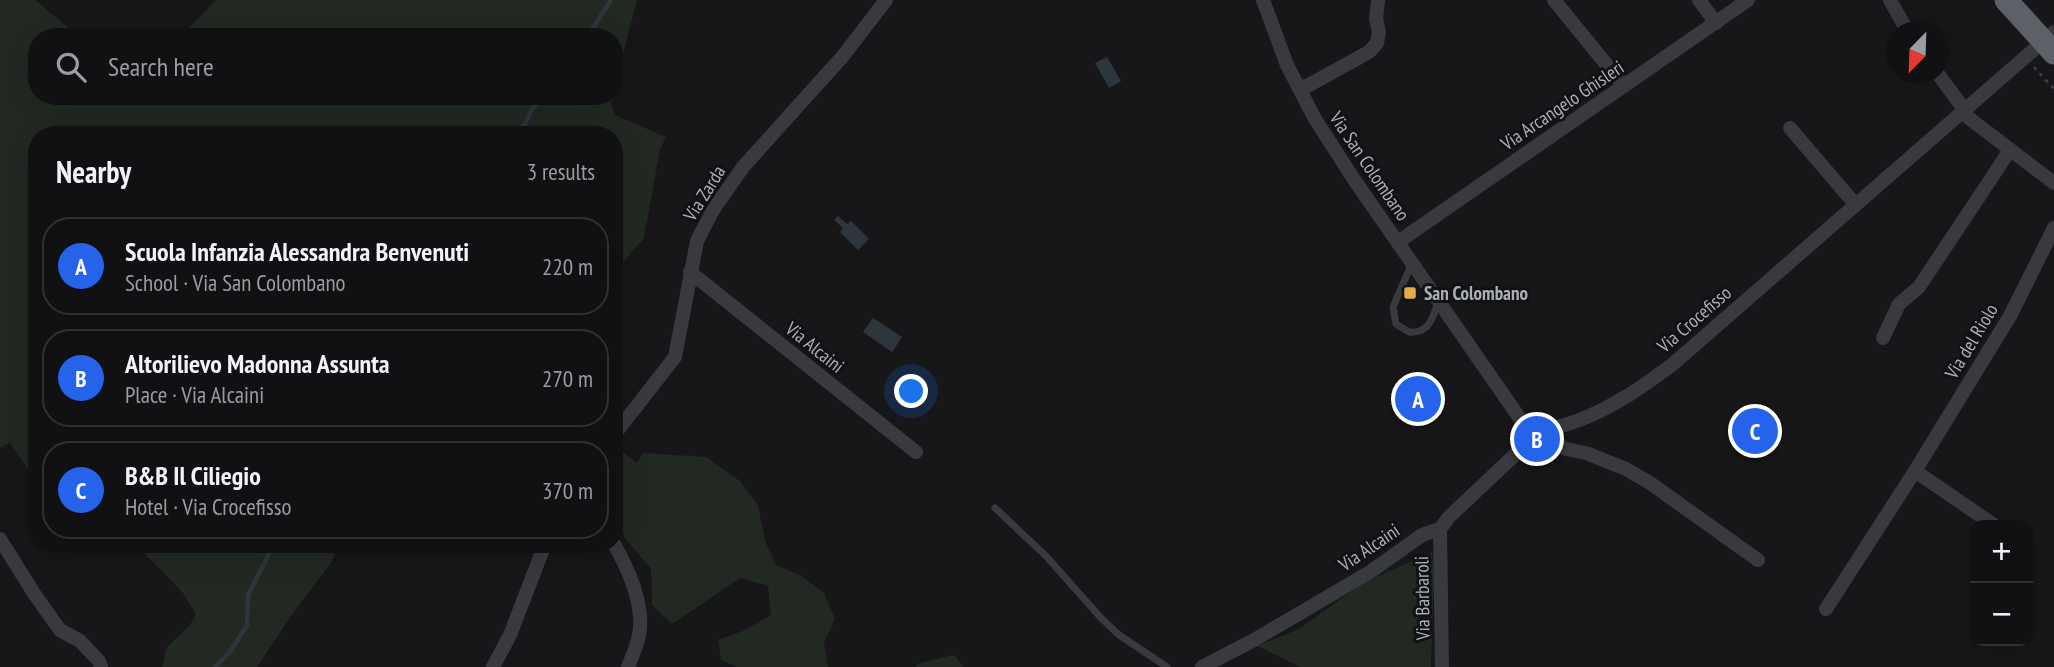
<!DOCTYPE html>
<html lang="en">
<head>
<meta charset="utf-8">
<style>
	body { margin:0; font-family:"PT Sans Narrow",sans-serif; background:#1a1a1c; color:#f1f3f6 }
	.controls { position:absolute; right:21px; bottom:21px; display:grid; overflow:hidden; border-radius:14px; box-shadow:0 7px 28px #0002 }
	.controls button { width:63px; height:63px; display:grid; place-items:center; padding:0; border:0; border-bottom:2px solid #303133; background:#111113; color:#f1f3f6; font:35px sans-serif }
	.compass { position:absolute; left:1886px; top:21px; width:63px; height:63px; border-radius:50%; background:#111113; box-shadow:0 7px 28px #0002; rotate:203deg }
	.you { position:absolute; left:912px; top:392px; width:24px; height:24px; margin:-18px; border:5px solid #fff; border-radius:50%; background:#1a73e8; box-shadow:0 0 0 10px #1a73e833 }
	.badge { display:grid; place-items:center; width:46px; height:46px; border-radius:50%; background:#2563eb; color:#fff; font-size:23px; font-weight:700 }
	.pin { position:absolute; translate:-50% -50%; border:4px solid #fff; box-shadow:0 2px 7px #0006 }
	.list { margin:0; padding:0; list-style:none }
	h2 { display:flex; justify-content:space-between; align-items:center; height:91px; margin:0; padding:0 28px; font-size:30px }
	h2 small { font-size:23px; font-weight:400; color:#9c9da0 }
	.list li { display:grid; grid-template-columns:46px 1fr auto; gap:21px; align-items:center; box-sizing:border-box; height:98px; margin:0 14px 14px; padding:0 14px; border:2px solid #303133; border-radius:28px }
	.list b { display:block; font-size:26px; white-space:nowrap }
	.list p { margin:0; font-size:23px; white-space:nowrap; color:#9c9da0 }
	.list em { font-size:23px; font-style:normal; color:#9c9da0 }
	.icon { flex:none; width:38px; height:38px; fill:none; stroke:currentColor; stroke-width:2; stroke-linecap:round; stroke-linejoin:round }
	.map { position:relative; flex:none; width:2054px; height:667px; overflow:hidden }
	.search { position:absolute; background:#111113; box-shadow:0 7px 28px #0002; left:28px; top:28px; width:595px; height:77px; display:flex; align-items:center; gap:18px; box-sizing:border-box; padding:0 24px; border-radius:28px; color:#9c9da0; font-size:26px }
	.panel { position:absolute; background:#111113; box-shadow:0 7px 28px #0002; left:28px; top:126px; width:595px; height:427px; border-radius:28px }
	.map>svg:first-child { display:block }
	.green { fill:#222923 }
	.water { fill:#2e363d }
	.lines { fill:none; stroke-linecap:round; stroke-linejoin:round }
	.stream { stroke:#2e363d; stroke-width:4.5 }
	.path { stroke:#3f4145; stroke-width:2.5; stroke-dasharray:3.5 5; stroke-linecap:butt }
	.service { stroke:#393a3e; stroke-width:7 }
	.minor { stroke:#393a3e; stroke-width:14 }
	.trunk { stroke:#5d6066; stroke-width:23 }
	.poi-dot { fill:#e6ac43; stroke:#121214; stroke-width:2.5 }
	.labels { text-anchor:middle; stroke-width:6; stroke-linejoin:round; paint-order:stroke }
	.street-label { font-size:19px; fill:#abafb8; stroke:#121214 }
	.poi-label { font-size:19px; font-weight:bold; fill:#abafb8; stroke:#121214; text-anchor:start }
</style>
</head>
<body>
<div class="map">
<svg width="2054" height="667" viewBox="0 0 2054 667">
	<rect width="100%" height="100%" fill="#171719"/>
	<g class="green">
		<polygon points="0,0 35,0 80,37 37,37 37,96 612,96 611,104 615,115 666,137 660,149 644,238 618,268 614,264 614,135 37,135 37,483 10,443 0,448"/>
		<polygon points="216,0 637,0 614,89 614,37 180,37"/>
		<polygon points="621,451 637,463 643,453 706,457 740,481 758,505 765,541 776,565 801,576 824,593 835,619 824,642 828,667 737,667 721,660 718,640 743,631 771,615 768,586 740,578 672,624 652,605 651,569 625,538 618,515 614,508 614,463"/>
		<polygon points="135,544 338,544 331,563 295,610 257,667 162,667 167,647 190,625 196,614 183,593"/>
		<polygon points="1432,552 1434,573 1431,667 1300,667 1257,646 1299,629 1363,583"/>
		<polygon points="954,655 963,667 915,667 920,663"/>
	</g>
	<g class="water">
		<polygon points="1107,57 1121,81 1109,88 1095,63"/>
		<polygon points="838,216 847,224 851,221 869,239 858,250 840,232 843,228 834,220"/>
		<polygon points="873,318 902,337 892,352 863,332"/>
	</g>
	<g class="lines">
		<g class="stream">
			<polyline points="587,37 611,0"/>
			<polyline points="520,135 532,109 543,96"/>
			<polyline points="215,667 230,652 247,625 248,595 274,544"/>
		</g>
		<polyline class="path" points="2034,67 2054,89"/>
		<g class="service">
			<path d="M1412 263 1393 307 1396 324 1409 332C1428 334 1433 319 1438 302"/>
			<polyline points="995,508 1046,556 1101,618 1119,635 1167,667"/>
		</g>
		<g class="minor">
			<polyline points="1263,0 1287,65 1315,119 1355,181 1521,420 1537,434 1540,433 1566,449 1586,453 1626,469 1650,483 1758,560"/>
			<polyline points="1554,0 1624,86"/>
			<polyline points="1699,0 1716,23"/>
			<polyline points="1890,0 1908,32"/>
			<polyline points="1938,74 1964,109"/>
			<polyline points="1299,88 1309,85 1369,52 1377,43 1379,32 1376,19 1378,0"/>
			<polyline points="1961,112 2054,183"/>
			<polyline points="1790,128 1855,204"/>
			<polyline points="1398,242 1748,0"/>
			<polyline points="690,272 916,452"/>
			<polyline points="1883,338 1899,304 1919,287 2010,150"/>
			<path d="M1540 433C1554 428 1569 424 1582 419 1615 406 1645 385 1673 364L2054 32"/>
			<polyline points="614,435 675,357 697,241 713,210 743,167 843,56 886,0"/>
			<polyline points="1915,471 1994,525"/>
			<polyline points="1440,529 1442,667"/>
			<polyline points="0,539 35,595 60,630 80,641 99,661 101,667"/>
			<path d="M614 544C628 568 645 606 639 635 637 646 632 657 628 667"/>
			<polyline points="1826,609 1915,471 2010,316 2054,228"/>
			<polyline points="493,667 510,635 545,544"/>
			<polyline points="1202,667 1254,640 1370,572 1422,535 1440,529 1449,517 1537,434"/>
		</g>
		<polyline class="trunk" points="2006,0 2054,53"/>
	</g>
	<rect class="poi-dot" x="1403" y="286" width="14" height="14" rx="3.5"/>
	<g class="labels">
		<g class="street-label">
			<text transform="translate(1562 105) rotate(-34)" y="7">Via Arcangelo Ghisleri</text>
			<text transform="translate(1370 166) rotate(56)" y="7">Via San Colombano</text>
			<text transform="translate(704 193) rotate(-58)" y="7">Via Zarda</text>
			<text transform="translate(1694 319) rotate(-41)" y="7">Via Crocefisso</text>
			<text transform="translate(1971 341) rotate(-59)" y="7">Via del Riolo</text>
			<text transform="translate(815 347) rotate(39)" y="7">Via Alcaini</text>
			<text transform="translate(1369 547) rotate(-34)" y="7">Via Alcaini</text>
			<text transform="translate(1422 598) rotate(-91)" y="7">Via Barbaroli</text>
		</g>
		<g class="poi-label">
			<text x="1424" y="300">San Colombano</text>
		</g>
	</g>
</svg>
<div class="controls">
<button>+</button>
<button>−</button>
</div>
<svg class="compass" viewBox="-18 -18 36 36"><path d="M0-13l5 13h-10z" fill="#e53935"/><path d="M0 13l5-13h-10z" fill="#9c9da0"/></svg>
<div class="you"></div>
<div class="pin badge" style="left:1418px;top:399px">A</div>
<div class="pin badge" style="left:1537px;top:439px">B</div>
<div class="pin badge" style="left:1755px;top:431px">C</div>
<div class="search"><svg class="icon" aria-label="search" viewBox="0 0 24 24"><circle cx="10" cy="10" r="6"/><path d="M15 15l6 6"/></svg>Search here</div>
<section class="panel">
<h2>Nearby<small>3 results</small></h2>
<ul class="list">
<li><span class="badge">A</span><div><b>Scuola Infanzia Alessandra Benvenuti</b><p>School · Via San Colombano</p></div><em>220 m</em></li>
<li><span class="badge">B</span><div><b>Altorilievo Madonna Assunta</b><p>Place · Via Alcaini</p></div><em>270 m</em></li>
<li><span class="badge">C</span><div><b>B&amp;B Il Ciliegio</b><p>Hotel · Via Crocefisso</p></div><em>370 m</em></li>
</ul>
</section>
</div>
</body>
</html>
